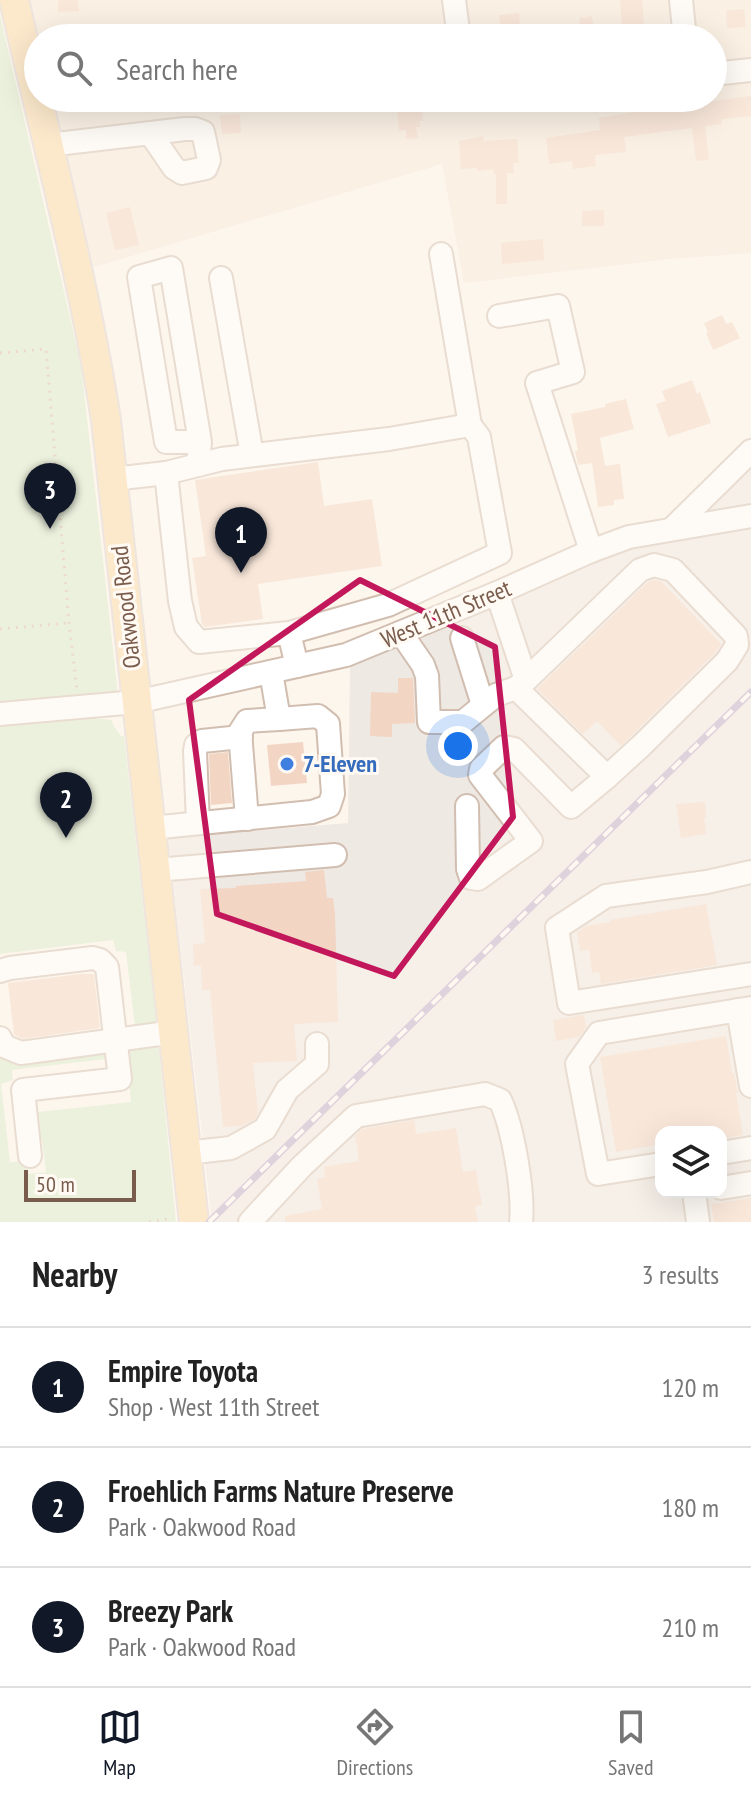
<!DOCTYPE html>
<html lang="en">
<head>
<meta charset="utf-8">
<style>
	body { margin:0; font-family:"PT Sans Narrow",sans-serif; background:#f2f2f2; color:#222 }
	.controls { position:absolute; right:24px; bottom:24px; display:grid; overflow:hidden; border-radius:16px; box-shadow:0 8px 32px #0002 }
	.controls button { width:72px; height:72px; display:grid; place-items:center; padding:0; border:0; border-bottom:2px solid #e0e0e0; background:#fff; color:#222; font:40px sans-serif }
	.scale { position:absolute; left:24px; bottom:20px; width:112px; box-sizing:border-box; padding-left:8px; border:4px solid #7a5c4d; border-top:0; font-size:22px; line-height:28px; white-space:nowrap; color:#7a5c4d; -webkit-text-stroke:6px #fffaf3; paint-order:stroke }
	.you { position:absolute; left:458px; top:746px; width:28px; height:28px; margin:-20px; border:6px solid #fff; border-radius:50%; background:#1a73e8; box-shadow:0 0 0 12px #1a73e833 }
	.badge { display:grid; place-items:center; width:52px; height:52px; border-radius:50%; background:#111827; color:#fff; font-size:26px; font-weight:700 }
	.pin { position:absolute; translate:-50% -66px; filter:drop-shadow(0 2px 4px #0008) }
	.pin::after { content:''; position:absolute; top:42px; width:28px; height:24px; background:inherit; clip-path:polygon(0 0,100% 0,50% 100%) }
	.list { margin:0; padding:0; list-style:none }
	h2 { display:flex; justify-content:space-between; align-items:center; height:104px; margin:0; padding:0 32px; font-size:34px }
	h2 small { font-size:26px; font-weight:400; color:#767676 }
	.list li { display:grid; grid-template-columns:52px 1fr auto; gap:24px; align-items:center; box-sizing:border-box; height:120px; padding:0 32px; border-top:2px solid #e0e0e0 }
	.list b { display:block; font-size:30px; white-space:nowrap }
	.list p { margin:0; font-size:26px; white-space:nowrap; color:#767676 }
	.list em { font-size:26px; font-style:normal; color:#767676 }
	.icon { flex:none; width:44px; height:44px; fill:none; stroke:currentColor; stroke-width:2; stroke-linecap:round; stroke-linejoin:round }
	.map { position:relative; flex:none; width:751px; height:1222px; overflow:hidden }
	.search { position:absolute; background:#fff; box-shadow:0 8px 32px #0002; left:24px; right:24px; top:24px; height:88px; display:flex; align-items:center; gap:20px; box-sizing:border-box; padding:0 28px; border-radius:44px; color:#767676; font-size:30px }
	.sheet { height:464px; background:#fff }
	nav { display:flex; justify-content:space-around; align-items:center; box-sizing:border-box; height:112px; border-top:2px solid #e0e0e0; background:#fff; font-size:22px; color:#767676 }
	nav a { display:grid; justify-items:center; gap:4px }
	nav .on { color:#111827 }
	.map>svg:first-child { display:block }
	.residential { fill:#f5e8da }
	.industrial { fill:#efe9e4; fill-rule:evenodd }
	.green { fill:#d8ecc9 }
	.building { fill:#f3d5c3 }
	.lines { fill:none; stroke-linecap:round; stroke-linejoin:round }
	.minor-casing { stroke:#d1beb0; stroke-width:26 }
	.major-casing { stroke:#dad1cd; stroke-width:32 }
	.path { stroke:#d9b8a5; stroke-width:3; stroke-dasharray:2 6; stroke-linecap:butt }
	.minor { stroke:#fff; stroke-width:22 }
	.major { stroke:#fbd9a5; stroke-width:28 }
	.rail-casing { stroke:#b9a8c9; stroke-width:7 }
	.rail { stroke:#fffaf3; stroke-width:4; stroke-dasharray:12; stroke-linecap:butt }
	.marked { fill:none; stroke:#c2185b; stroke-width:6; stroke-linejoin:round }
	.shop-dot { fill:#3f7fe0; stroke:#fffaf3; stroke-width:3 }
	.labels { text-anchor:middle; stroke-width:6; stroke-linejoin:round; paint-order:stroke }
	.street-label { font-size:24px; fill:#7a5c4d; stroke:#fffaf3 }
	.shop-label { font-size:24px; font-weight:bold; fill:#366cbe; stroke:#fffaf3; text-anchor:start }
</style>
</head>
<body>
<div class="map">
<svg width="751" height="1222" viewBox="0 0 751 1222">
	<rect width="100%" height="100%" fill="#fdf6ec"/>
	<polygon class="residential" points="19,0 751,0 751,253 670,259 464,283 442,164 94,267 46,98 713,98 713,38 38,38 38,68"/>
	<path class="industrial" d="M751 459V1222H212L168 838 348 823 350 666 624 548 672 536ZM661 1132H721V1192H661Z"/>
	<g class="green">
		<polygon points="0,15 81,365 118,694 0,705"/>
		<polygon points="94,718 112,720 113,725 121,736 124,736 157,1028 135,1027 126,952 116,951 113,940 0,954 0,726"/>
		<polygon points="156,1046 159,1049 176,1222 0,1222 0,1058 106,1051 108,1068 106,1059 12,1070 13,1080 1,1084 10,1162 24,1161 27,1164 29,1174 46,1172 42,1139 37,1138 34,1100 37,1102 38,1112 131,1102 126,1050"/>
	</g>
	<g class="building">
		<polygon points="58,0 78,0 79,11 58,12"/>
		<polygon points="620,0 642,0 645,38 623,38"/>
		<polygon points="744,9 746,27 727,28 726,11"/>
		<polygon points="519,13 521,38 502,38 499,15"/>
		<polygon points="592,16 595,38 542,38 542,30 580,26 579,18"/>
		<polygon points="751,96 751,116 721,119 722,124 705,126 709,160 696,161 692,128 624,137 626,152 595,155 596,166 573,169 572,161 549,164 546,138 600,130 599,118 651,109 651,110 684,105 685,108 707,105 706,102"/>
		<polygon points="396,98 414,98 415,103 417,103 418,106 421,106 423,121 419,121 420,127 416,127 418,138 406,139 406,130 399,131"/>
		<polygon points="240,114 241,133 222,134 220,115"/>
		<polygon points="483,136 484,141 517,139 519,163 513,163 514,173 507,173 507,204 496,204 496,174 494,174 493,169 477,171 477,168 461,169 459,141"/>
		<polygon points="130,207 139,245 115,250 106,213"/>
		<polygon points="604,210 604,226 582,226 582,211"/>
		<polygon points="543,239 544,260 502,264 501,243"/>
		<polygon points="722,315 726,324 732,322 740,338 713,350 706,333 708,332 704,323"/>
		<polygon points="692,380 697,394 700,392 711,423 668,437 656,404 666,401 662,391"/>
		<polygon points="626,399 634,429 600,438 605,466 620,464 624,499 614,500 614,505 598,507 592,463 578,465 575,451 578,450 571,414 605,407 605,404"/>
		<polygon points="318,462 324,506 372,499 382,566 258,584 263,619 205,627 202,624 192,558 206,556 195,480"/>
		<polygon points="655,580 661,581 721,644 716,652 621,746 597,721 583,734 537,689 648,582"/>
		<polygon points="398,678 413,678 415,723 392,724 392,737 370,736 371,692 398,693"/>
		<polygon points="303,742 307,783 271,786 267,745"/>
		<polygon points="228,752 232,803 211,805 209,754"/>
		<polygon points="705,802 706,818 704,818 706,834 681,838 676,804"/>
		<polygon points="324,870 327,898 333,898 335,914 338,1022 294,1024 297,1061 253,1063 258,1113 255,1119 242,1126 223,1127 210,990 202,990 201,965 194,966 193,944 205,943 200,889 236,888 235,886 306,881 305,872"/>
		<polygon points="706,904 717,965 601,984 599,972 592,973 589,950 580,951 577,932 586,926 610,922 610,920"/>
		<polygon points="80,974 94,974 100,1028 23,1039 14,1035 8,983"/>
		<polygon points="584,1015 586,1027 579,1037 556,1041 553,1020"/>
		<polygon points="726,1036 732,1073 734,1073 738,1093 736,1093 743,1135 724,1138 724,1134 721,1134 721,1132 661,1132 661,1144 616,1152 600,1057"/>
		<polygon points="414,1120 416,1134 456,1128 463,1172 476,1170 482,1205 475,1206 478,1222 285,1222 285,1216 322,1209 317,1179 325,1177 324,1167 359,1161 355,1136 362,1129"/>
		<polygon points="751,1198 751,1222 714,1222 711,1204"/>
	</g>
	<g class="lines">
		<g class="minor-casing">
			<g id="minor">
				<polyline points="454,0 459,38"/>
				<polyline points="681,0 685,38"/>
				<polyline points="713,74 751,70"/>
				<polyline points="48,145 185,129 195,129 203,132 209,160 206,168 182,173 174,168 150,133"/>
				<polyline points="441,254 470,425"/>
				<polyline points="221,278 252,455"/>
				<polyline points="499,316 558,306 573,372 537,383 591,551"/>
				<polyline points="198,465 200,442 171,268 139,277 166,442 200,442"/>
				<polyline points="113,479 166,473"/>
				<polyline points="673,528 751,451"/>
				<polyline points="497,593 526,680 640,570 654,565 673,570 736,636 737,645 727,661 641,746 607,777 516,688 526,680"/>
				<polyline points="289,633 388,605 500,553 479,437 470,425 389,439 222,459 166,473 180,601 186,627 199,642 289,633 297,666"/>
				<polyline points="401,633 423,665 427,676 429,722 463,722 496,695 516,688"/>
				<polyline points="462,638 483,705"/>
				<polyline points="0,714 136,702 346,655 497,593 591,551 629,537 751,516"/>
				<polyline points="467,806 468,869 471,878 478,879 531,841 480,775 481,769 504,747 514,749 571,807 607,777"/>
				<polyline points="247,819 240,732 247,721 279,719"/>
				<polyline points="198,823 195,751 196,745 202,741 241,737"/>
				<polyline points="151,828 312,812 329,806 333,794 328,724 318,716 279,719 271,672"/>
				<polyline points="156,870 335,855"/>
				<polyline points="751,872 707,882 606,896 557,928 569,1003 751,974"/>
				<polyline points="0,971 10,968 93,958 100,960 107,967 120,1079 23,1090 30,1156"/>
				<polyline points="738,1010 751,1086"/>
				<polyline points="0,1038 4,1046 21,1053 174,1032"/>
				<polyline points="186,1153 231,1148 265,1129 287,1090 317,1064 317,1044"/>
				<polyline points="721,1153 751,1148"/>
				<polyline points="661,1164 598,1174 577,1064 599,1033 751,1008"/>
				<polyline points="721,1188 751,1183"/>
				<polyline points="694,1192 698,1222"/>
				<path d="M250 1222 302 1166 356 1116 485 1094 500 1100C513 1127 524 1192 521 1222"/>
			</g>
		</g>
		<g class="major-casing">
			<path id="major" d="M14 0C46 140 84 279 106 420L194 1222"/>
		</g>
		<g class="path">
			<polyline points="0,353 46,349 69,623 77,690"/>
			<polyline points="0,629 68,623"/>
			<polyline points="149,1222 173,1218"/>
		</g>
		<use href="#minor" class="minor"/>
		<use href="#major" class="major"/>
		<g class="rail-casing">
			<polyline id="rail" points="209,1222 751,692"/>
		</g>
		<use href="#rail" class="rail"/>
	</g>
	<path d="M0 0H751V1222H0ZM360 580 495 647 513 817 394 976 217 914 189 700Z" fill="#fdf6ec" fill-opacity=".55" fill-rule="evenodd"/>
	<path class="marked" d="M360 580 495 647 513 817 394 976 217 914 189 700Z"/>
	<circle class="shop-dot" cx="287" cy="764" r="8"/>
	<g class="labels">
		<g class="street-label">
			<text transform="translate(126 607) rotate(-96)" y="8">Oakwood Road</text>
			<text transform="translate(446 614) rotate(-23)" y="8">West 11th Street</text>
		</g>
		<g class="shop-label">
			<text x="303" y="772">7-Eleven</text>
		</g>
	</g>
</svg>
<div class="controls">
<button><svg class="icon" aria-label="layers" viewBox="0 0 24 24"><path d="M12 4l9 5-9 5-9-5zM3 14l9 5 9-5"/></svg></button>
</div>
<div class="scale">50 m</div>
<div class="you"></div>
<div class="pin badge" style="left:241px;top:573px">1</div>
<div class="pin badge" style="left:66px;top:838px">2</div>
<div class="pin badge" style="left:50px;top:529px">3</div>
<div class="search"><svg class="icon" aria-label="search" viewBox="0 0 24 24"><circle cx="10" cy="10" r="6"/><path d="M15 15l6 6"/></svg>Search here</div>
</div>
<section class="sheet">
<h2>Nearby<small>3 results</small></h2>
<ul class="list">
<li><span class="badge">1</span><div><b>Empire Toyota</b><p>Shop · West 11th Street</p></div><em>120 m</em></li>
<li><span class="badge">2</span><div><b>Froehlich Farms Nature Preserve</b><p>Park · Oakwood Road</p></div><em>180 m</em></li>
<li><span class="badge">3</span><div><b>Breezy Park</b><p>Park · Oakwood Road</p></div><em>210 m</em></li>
</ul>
</section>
<nav>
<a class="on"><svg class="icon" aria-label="map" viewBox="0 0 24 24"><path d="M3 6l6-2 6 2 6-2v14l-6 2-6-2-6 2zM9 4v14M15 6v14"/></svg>Map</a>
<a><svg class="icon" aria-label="directions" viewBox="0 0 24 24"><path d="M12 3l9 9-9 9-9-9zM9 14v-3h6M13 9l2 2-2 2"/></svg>Directions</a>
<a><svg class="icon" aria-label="saved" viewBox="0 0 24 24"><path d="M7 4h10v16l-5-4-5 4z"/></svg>Saved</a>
</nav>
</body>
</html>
